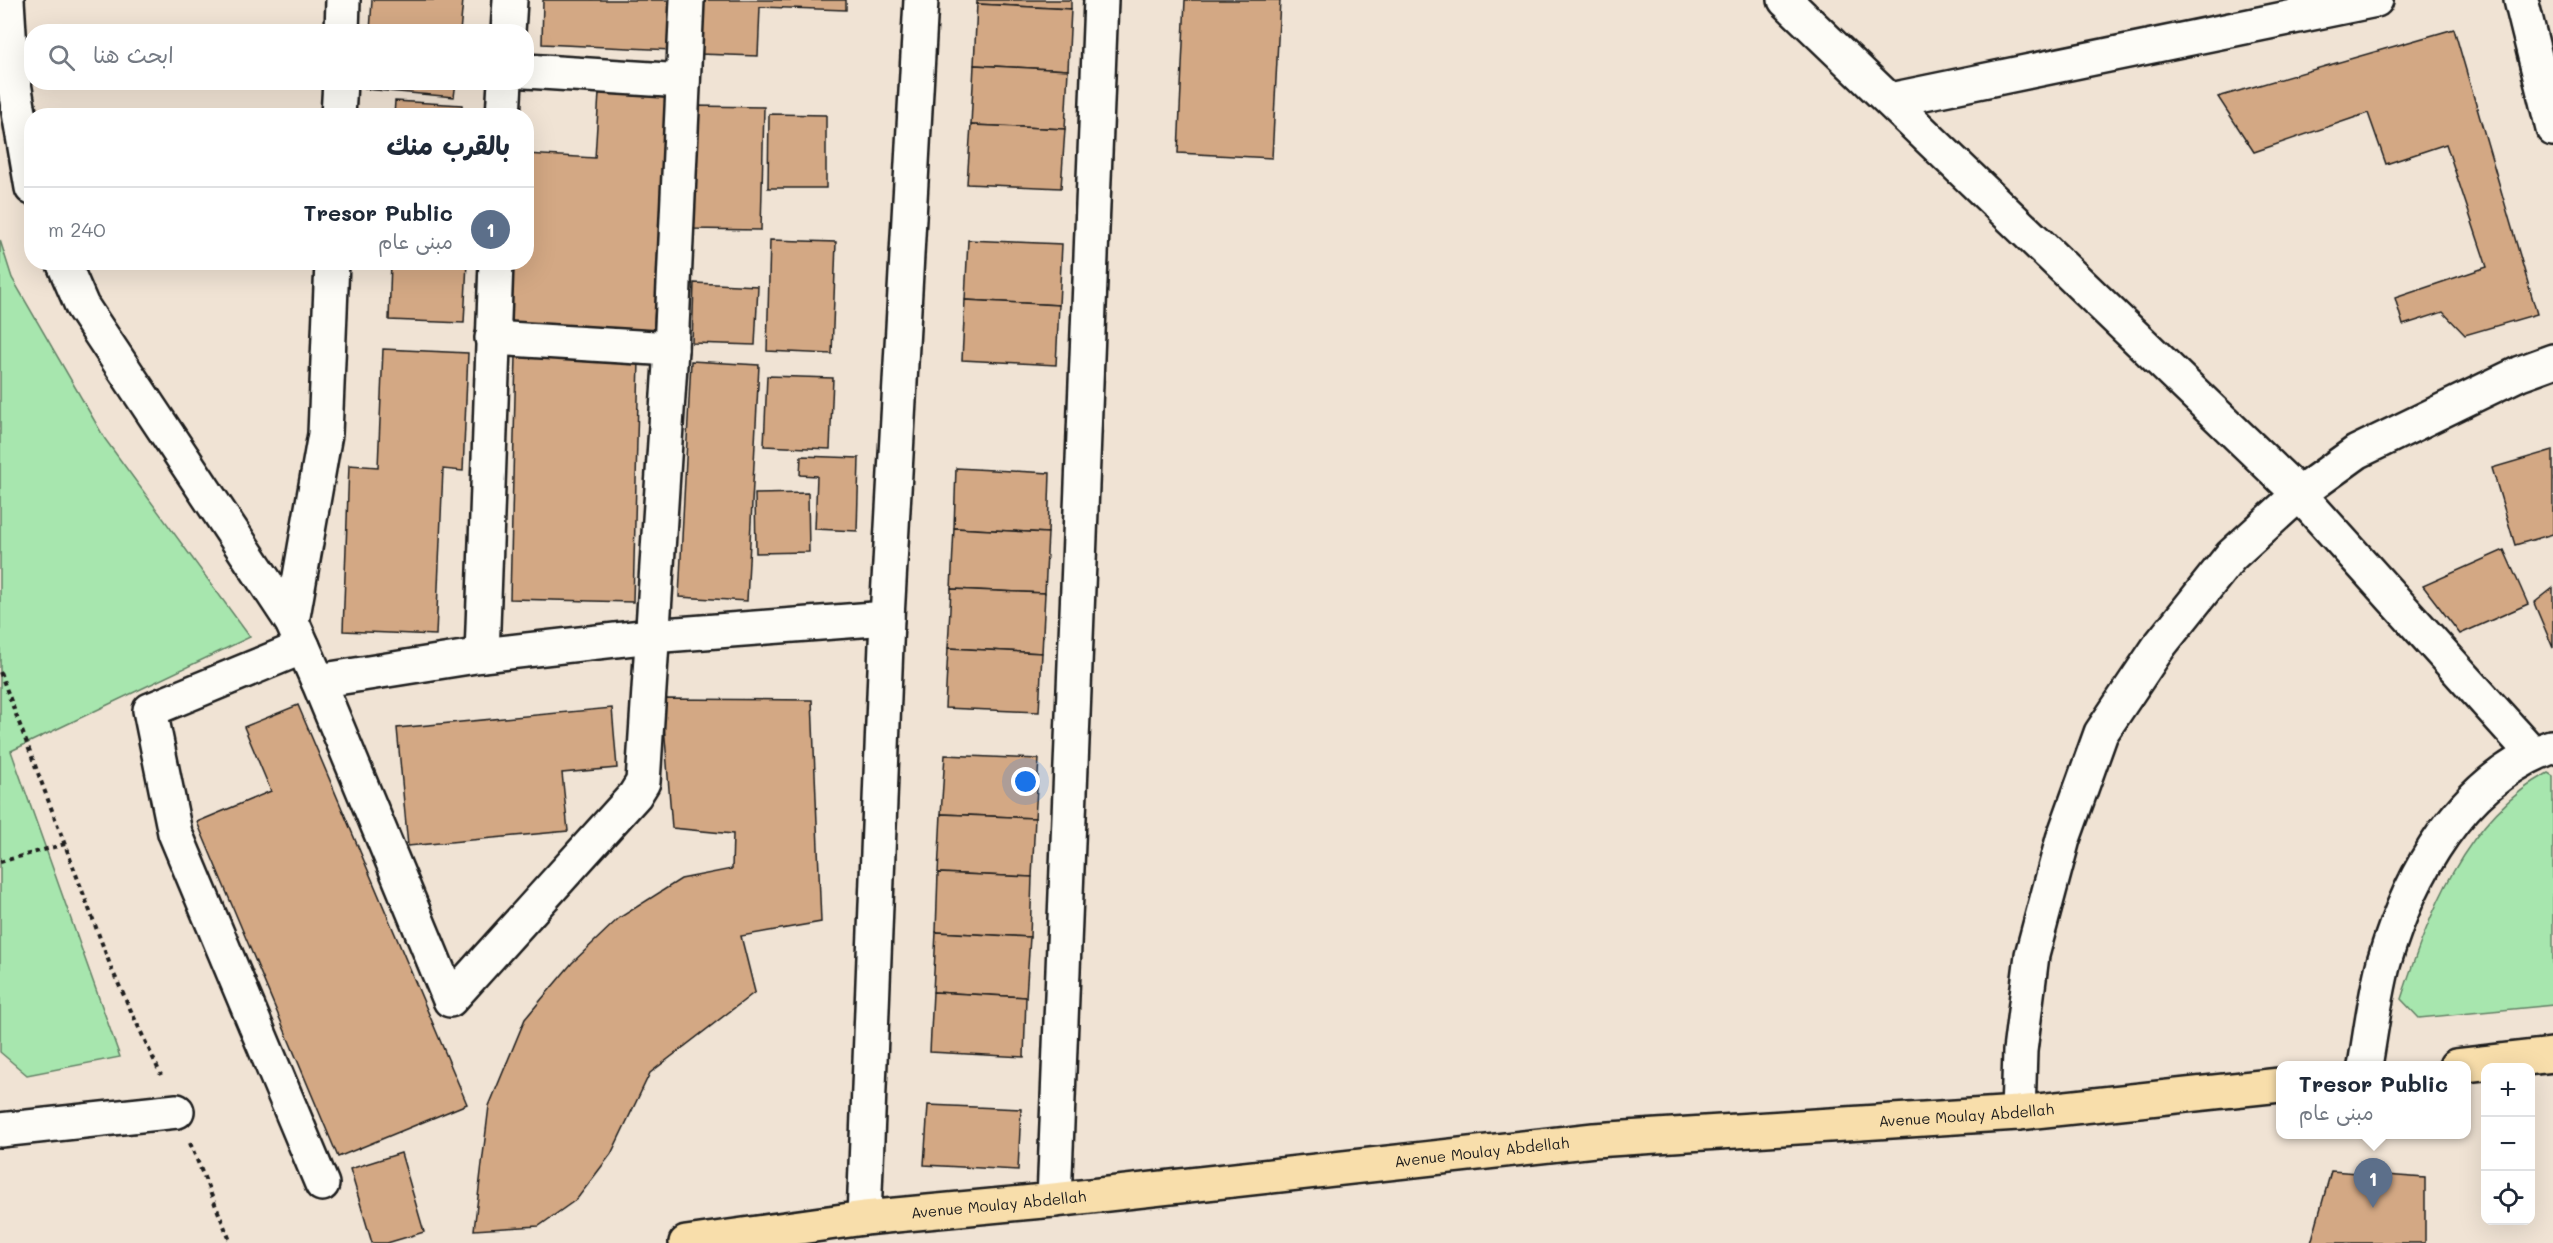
<!DOCTYPE html>
<html lang="ar">
<head>
<meta charset="utf-8">
<style>
	body { margin:0; font-family:Mali,"Playpen Sans Arabic",sans-serif; background:#f6f6f7; color:#1f2937; direction:rtl }
	.controls { position:absolute; right:18px; bottom:18px; display:grid; overflow:hidden; border-radius:12px; box-shadow:0 6px 24px #0002 }
	.controls button { width:54px; height:54px; display:grid; place-items:center; padding:0; border:0; border-bottom:2px solid #e0e1e3; background:#fff; color:#1f2937; font:30px sans-serif }
	.you { position:absolute; left:1026px; top:782px; width:21px; height:21px; margin:-15px; border:4px solid #fff; border-radius:50%; background:#1a73e8; box-shadow:0 0 0 9px #1a73e833 }
	.badge { display:grid; place-items:center; width:39px; height:39px; border-radius:50%; background:#1f6fb2; color:#fff; font-size:20px; font-weight:700 }
	.pin { position:absolute; translate:-50% -50px; filter:drop-shadow(0 2px 3px #0008) }
	.pin::after { content:''; position:absolute; top:32px; width:21px; height:18px; background:inherit; clip-path:polygon(0 0,100% 0,50% 100%) }
	.popup { position:absolute; left:2276px; top:1061px; width:195px; height:78px; box-sizing:border-box; display:grid; place-content:center; border-radius:12px; background:#fff; filter:drop-shadow(0 2px 4px #0005); font-size:20px; white-space:nowrap; color:#747a83 }
	.popup b { font-size:22px; color:#1f2937 }
	.popup::after { content:''; position:absolute; left:50%; top:100%; margin-left:-12px; border:12px solid transparent; border-top-color:#fff }
	.list { margin:0; padding:0; list-style:none }
	h2 { display:flex; justify-content:space-between; align-items:center; height:78px; margin:0; padding:0 24px; font-size:26px }
	h2 small { font-size:20px; font-weight:400; color:#747a83 }
	.list li { display:grid; grid-template-columns:39px 1fr auto; gap:18px; align-items:center; box-sizing:border-box; height:84px; padding:0 24px; border-top:2px solid #e0e1e3 }
	.list b { display:block; font-size:22px; white-space:nowrap }
	.list p { margin:0; font-size:20px; white-space:nowrap; color:#747a83 }
	.list em { font-size:20px; font-style:normal; color:#747a83 }
	.icon { flex:none; width:33px; height:33px; fill:none; stroke:currentColor; stroke-width:2; stroke-linecap:round; stroke-linejoin:round }
	.map { position:relative; flex:none; width:2553px; height:1243px; overflow:hidden; direction:ltr }
	.search { position:absolute; background:#fff; box-shadow:0 6px 24px #0002; left:24px; top:24px; width:510px; height:66px; display:flex; align-items:center; gap:15px; box-sizing:border-box; padding:0 21px; border-radius:24px; color:#747a83; font-size:22px }
	.panel { position:absolute; background:#fff; box-shadow:0 6px 24px #0002; left:24px; top:108px; width:510px; height:162px; border-radius:24px; direction:rtl }
	.map>svg:first-child { display:block }
	.green { fill:#a7e6ae; stroke:#628165; stroke-width:1.5 }
	.building { fill:#d3a884; stroke:#1c1c1c; stroke-width:1.5 }
	.lines { fill:none; stroke-linecap:round; stroke-linejoin:round }
	.minor-casing { stroke:#1c1c1c; stroke-width:38 }
	.primary-casing { stroke:#1c1c1c; stroke-width:38 }
	.path { stroke:#1c1c1c; stroke-width:4; stroke-dasharray:4.5 4.5; stroke-linecap:butt }
	.minor { stroke:#fdfcf7; stroke-width:33 }
	.primary { stroke:#f8deab; stroke-width:33 }
	.labels { text-anchor:middle; stroke-width:4.5; stroke-linejoin:round; paint-order:stroke }
	.street-label { font-size:15px; fill:#1c1c1c; stroke:#fdfcf7 }
</style>
</head>
<body>
<div class="map">
<svg width="2553" height="1243" viewBox="0 0 2553 1243">
	<rect width="100%" height="100%" fill="#f0e3d4"/>
	<filter id="ink" filterUnits="userSpaceOnUse"><feTurbulence type="fractalNoise" baseFrequency=".0167" numOctaves="2"/><feDisplacementMap in="SourceGraphic" scale="12" xChannelSelector="R" yChannelSelector="G"/><feConvolveMatrix kernelMatrix="1 2 1 2 8 2 1 2 1" color-interpolation-filters="sRGB"/></filter>
	<g filter="url(#ink)">
		<g class="green">
			<polygon points="0,240 12,278 105,439 250,637 11,751 120,1057 27,1075 0,1052"/>
			<path d="M2548 773 2553 776V1005L2419 1018 2401 999C2429 914 2464 819 2548 773Z"/>
		</g>
		<g class="building">
			<polygon points="372,0 463,0 460,32 370,32"/>
			<polygon points="543,0 674,0 672,50 542,44"/>
			<polygon points="701,0 846,0 846,10 760,7 758,56 699,54"/>
			<polygon points="977,0 1071,0 1071,9 977,4"/>
			<polygon points="1185,0 1280,0 1272,158 1178,153"/>
			<polygon points="977,4 1071,9 1068,70 974,65"/>
			<polygon points="2454,29 2537,314 2465,335 2443,312 2403,325 2395,298 2487,267 2446,144 2386,164 2368,113 2254,152 2218,97"/>
			<polygon points="974,65 1068,70 1065,129 971,125"/>
			<polygon points="365,82 456,82 454,97 365,89"/>
			<polygon points="599,93 668,97 653,340 510,330 514,262 526,262 526,154 595,158"/>
			<polygon points="395,101 462,105 462,116 394,116"/>
			<polygon points="692,106 764,107 761,230 690,229"/>
			<polygon points="769,114 826,115 826,188 768,188"/>
			<polygon points="971,125 1065,129 1061,188 967,184"/>
			<polygon points="770,240 836,242 832,354 767,351"/>
			<polygon points="968,240 1062,244 1059,305 965,300"/>
			<polygon points="391,262 467,262 464,323 389,320"/>
			<polygon points="694,283 758,286 755,345 692,343"/>
			<polygon points="965,300 1059,305 1056,365 962,360"/>
			<polygon points="383,349 468,353 463,471 443,469 436,635 343,631 349,465 378,467"/>
			<polygon points="516,356 639,359 633,602 510,599"/>
			<polygon points="691,361 759,365 747,601 679,597"/>
			<polygon points="767,376 833,378 830,449 764,446"/>
			<polygon points="2553,450 2553,534 2515,545 2492,468"/>
			<polygon points="801,456 859,458 857,531 815,529 817,476 800,475"/>
			<polygon points="956,468 1050,473 1048,533 954,528"/>
			<polygon points="808,493 809,552 756,553 755,494"/>
			<polygon points="954,528 1048,533 1045,593 951,589"/>
			<polygon points="2504,550 2528,604 2460,634 2423,586"/>
			<polygon points="2553,588 2553,648 2534,603"/>
			<polygon points="951,589 1045,593 1042,653 948,648"/>
			<polygon points="948,648 1042,653 1039,712 945,708"/>
			<polygon points="662,699 812,700 821,922 741,936 755,992 650,1073 611,1154 577,1199 539,1226 474,1230 489,1106 525,1019 572,963 619,918 681,879 732,869 733,834 672,828"/>
			<polygon points="298,705 467,1104 338,1157 197,822 271,791 244,727"/>
			<polygon points="612,708 617,768 562,773 568,831 408,846 397,728"/>
			<polygon points="945,755 1039,759 1035,818 941,814"/>
			<polygon points="941,814 1035,818 1032,877 938,873"/>
			<polygon points="938,873 1032,877 1030,937 936,932"/>
			<polygon points="936,932 1030,937 1026,997 933,992"/>
			<polygon points="933,992 1026,997 1024,1057 930,1052"/>
			<polygon points="928,1105 1021,1109 1018,1170 924,1165"/>
			<polygon points="401,1153 424,1232 387,1243 372,1243 350,1169"/>
			<polygon points="2331,1171 2425,1178 2425,1243 2311,1243"/>
		</g>
		<g class="lines">
			<g class="minor-casing">
				<g id="minor">
					<polyline points="7,0 11,66 32,188"/>
					<polyline points="1785,0 2299,494 2533,754"/>
					<polyline points="2521,0 2553,129"/>
					<polyline points="342,32 343,0"/>
					<polyline points="508,32 510,0"/>
					<polyline points="526,71 683,81"/>
					<polyline points="1890,100 2376,0"/>
					<polyline points="338,116 340,82"/>
					<polyline points="503,116 505,82"/>
					<polyline points="63,262 82,306 292,622 318,681 482,655 651,636 887,618"/>
					<polyline points="492,338 671,349"/>
					<polyline points="292,622 325,434 332,262"/>
					<polyline points="303,647 150,710 175,833 322,1184"/>
					<polyline points="482,655 496,262"/>
					<polyline points="318,681 450,1000 635,795 643,782 671,349 687,0"/>
					<path d="M2365 1066C2371 1031 2375 996 2384 962 2410 874 2461 781 2551 747"/>
					<polyline points="2018,1113 2020,1051 2032,955 2063,839 2101,733 2160,645 2231,556 2299,494 2357,452 2520,373 2553,361"/>
					<polyline points="0,1130 177,1111"/>
					<polyline points="1054,1200 1101,0"/>
					<polyline points="864,1218 887,618 921,0"/>
				</g>
			</g>
			<g class="primary-casing">
				<g id="primary">
					<polyline points="2456,1066 2553,1055"/>
					<path id="s1" d="M686 1243 864 1218 1054 1200 1594 1140 2018 1113 2280 1085"/>
				</g>
			</g>
			<g class="path">
				<polyline points="0,672 112,970 161,1075"/>
				<polyline points="0,862 65,844"/>
				<polyline points="190,1143 231,1243"/>
			</g>
			<use href="#minor" class="minor"/>
			<use href="#primary" class="primary"/>
		</g>
	</g>
	<g class="labels">
		<g class="street-label">
			<text dy="5" stroke="none"><textPath href="#s1" startOffset="1287">Avenue Moulay Abdellah</textPath></text>
			<text dy="5" stroke="none"><textPath href="#s1" startOffset="801">Avenue Moulay Abdellah</textPath></text>
			<text dy="5" stroke="none"><textPath href="#s1" startOffset="315">Avenue Moulay Abdellah</textPath></text>
		</g>
	</g>
</svg>
<div class="controls">
<button>+</button>
<button>−</button>
<button><svg class="icon" aria-label="locate" viewBox="0 0 24 24"><circle cx="12" cy="12" r="6"/><path d="M12 2v4M12 18v4M2 12h4M18 12h4"/></svg></button>
</div>
<div class="you"></div>
<div class="pin badge" style="left:2373px;top:1208px;background:#5c6f8a">1</div>
<div class="popup"><b>Tresor Public</b>مبنى عام</div>
<div class="search"><svg class="icon" aria-label="search" viewBox="0 0 24 24"><circle cx="10" cy="10" r="6"/><path d="M15 15l6 6"/></svg>ابحث هنا</div>
<section class="panel">
<h2>بالقرب منك<small></small></h2>
<ul class="list">
<li><span class="badge" style="background:#5c6f8a">1</span><div><b>Tresor Public</b><p>مبنى عام</p></div><em>240 m</em></li>
</ul>
</section>
</div>
</body>
</html>
